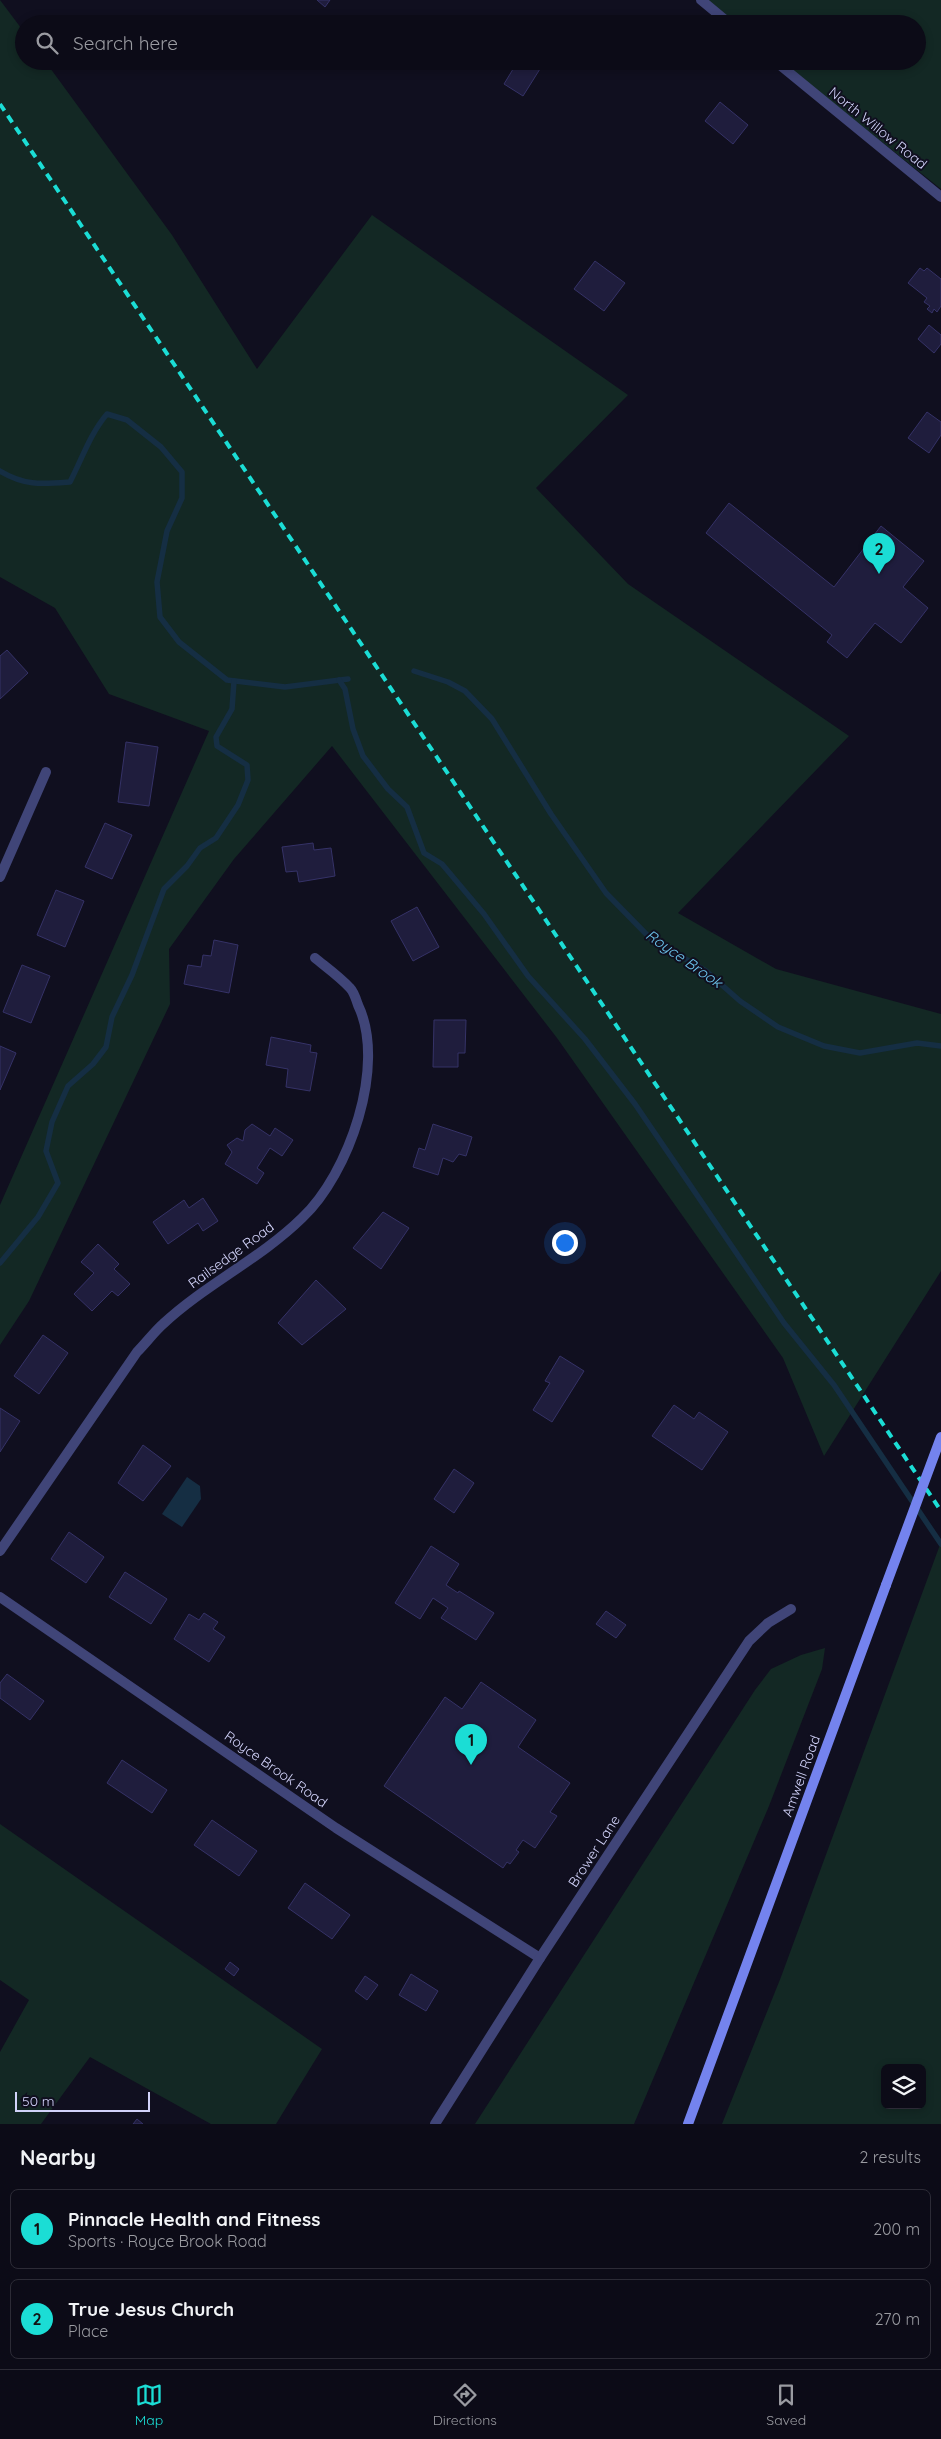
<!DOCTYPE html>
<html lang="en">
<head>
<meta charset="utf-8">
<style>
	body { margin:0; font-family:Quicksand,sans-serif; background:#151420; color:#f1f3f6 }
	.controls { position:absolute; right:15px; bottom:15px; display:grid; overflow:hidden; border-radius:8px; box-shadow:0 2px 8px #0003 }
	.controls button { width:45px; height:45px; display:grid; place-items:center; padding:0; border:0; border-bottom:1px solid #2c2b36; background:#0c0b17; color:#f1f3f6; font:25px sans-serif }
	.scale { position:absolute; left:15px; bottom:12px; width:135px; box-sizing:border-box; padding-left:5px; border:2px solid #d2d3fa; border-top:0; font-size:14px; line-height:18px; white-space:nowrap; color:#d2d3fa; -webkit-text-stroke:4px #100f1f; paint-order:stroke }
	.you { position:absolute; left:564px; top:1242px; width:18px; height:18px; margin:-12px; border:4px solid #fff; border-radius:50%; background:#1a73e8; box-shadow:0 0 0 8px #1a73e833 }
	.badge { display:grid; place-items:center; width:32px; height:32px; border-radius:50%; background:#1bddd5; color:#111; font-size:16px; font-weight:700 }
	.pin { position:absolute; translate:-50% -41px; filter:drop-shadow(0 1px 2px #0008) }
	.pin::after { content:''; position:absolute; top:26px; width:18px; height:15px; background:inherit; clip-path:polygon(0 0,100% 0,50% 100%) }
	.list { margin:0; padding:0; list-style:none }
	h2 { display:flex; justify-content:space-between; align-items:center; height:65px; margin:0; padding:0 20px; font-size:21px }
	h2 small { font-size:16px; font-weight:400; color:#9a9ba1 }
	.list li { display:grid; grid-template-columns:32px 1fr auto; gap:15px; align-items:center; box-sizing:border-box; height:80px; margin:0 10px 10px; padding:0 10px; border:1px solid #2c2b36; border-radius:8px }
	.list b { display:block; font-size:19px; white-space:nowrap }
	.list p { margin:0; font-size:16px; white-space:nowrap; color:#9a9ba1 }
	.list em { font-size:16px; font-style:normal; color:#9a9ba1 }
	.icon { flex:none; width:28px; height:28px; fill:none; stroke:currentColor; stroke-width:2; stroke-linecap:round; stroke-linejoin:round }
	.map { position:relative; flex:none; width:941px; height:2124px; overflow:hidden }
	.search { position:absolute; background:#0c0b17; box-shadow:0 2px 8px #0003; left:15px; right:15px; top:15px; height:55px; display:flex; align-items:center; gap:12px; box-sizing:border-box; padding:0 18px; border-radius:28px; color:#9a9ba1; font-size:19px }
	.sheet { height:245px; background:#0c0b17 }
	nav { display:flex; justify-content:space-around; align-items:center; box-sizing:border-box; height:70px; border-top:1px solid #2c2b36; background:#0c0b17; font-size:14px; color:#9a9ba1 }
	nav a { display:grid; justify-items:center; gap:2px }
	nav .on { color:#1bddd5 }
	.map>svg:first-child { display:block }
	.green { fill:#132824; fill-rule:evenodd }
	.water { fill:#152e43 }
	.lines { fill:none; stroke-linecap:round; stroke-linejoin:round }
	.stream { stroke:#152e43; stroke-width:5.5 }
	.building { fill:#1f1d3d; stroke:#353267 }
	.minor { stroke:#404578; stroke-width:10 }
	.secondary { stroke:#7483ee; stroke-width:10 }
	.rail { stroke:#1bddd5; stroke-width:4; stroke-dasharray:8 6; stroke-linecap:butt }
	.secondary-bridge { stroke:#7483ee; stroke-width:10 }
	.labels { text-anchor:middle; stroke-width:4; stroke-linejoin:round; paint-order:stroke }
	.street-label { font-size:14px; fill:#d2d3fa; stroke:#100f1f }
	.water-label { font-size:15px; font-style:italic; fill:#6cc4ed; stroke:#100f1f }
</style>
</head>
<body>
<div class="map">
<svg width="941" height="2124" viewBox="0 0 941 2124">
	<rect width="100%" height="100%" fill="#100f1f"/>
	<g class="green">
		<polygon points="0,0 24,32 24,61 45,61 172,235 257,369 372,215 628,395 536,488 628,584 849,736 678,913 776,969 941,1014 941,1271 824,1456 783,1358 557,1038 332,746 234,859 169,949 170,1004 29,1301 0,1345 0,1205 209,731 109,694 55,608 0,577"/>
		<polygon points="703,0 941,0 941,189 780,61 917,61 917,24 733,24"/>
		<path d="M941 1542V2124H722L781 1977ZM885 2068H922V2105H885Z"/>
		<polygon points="825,1648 822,1669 769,1806 634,2124 475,2124 755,1690 771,1669 801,1655"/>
		<polygon points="0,1824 322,2049 276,2124 211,2124 90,2057 41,2124 0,2124 0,2052 29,2000 0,1980"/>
	</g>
	<polygon class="water" points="187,1477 200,1486 201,1499 182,1527 162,1514"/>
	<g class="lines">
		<g class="stream">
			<path d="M0 471C25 486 42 484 70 482 82 459 90 434 107 414L127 420 161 447 182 472V498L167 531 157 582 160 617 179 642 227 680 285 687 348 679"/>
			<polyline points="414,671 448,682 465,691 492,719 551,814 606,893 651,939 706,971 740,1001 778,1027 824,1046 860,1053 917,1043 941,1046"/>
			<polyline points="339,680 345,689 353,729 363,756 388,789 407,807 424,853 442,864 484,914 528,976 585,1039 635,1104 784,1323 834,1385 941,1544"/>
			<polyline points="0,1263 38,1217 58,1183 46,1151 52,1122 68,1086 93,1064 106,1047 112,1017 132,975 164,889 187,866 200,848 216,838 238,805 248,780 247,765 217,746 216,737 232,709 234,681"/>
		</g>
	</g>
	<g class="building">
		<polygon points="317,0 330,0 325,7"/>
		<polygon points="518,61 545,61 523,96 504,84"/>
		<polygon points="720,102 748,125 733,144 705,121"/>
		<polygon points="595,261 625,283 604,311 574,289"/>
		<polygon points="920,268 924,271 927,268 941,279 941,306 937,312 934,309 932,313 927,309 930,306 924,302 927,298 908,283"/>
		<polygon points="929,325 941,335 941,344 934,353 918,339"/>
		<polygon points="927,412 941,422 941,435 929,453 908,438"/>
		<polygon points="729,503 834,587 881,526 924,561 903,587 928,608 901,643 875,623 847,658 827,642 832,635 706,533"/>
		<polygon points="7,650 28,673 0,699 0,656"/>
		<polygon points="126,742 158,747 149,806 118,802"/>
		<polygon points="105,823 132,835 112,879 85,867"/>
		<polygon points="313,843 314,850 331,848 335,876 299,882 297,871 286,872 282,847"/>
		<polygon points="56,890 84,901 65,947 37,935"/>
		<polygon points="417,907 439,947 413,961 391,921"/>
		<polygon points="214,940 238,945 229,993 184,984 188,965 201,967 203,955 211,956"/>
		<polygon points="22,965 50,976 31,1023 3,1012"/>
		<polygon points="434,1020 466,1020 465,1053 458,1053 458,1067 433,1067"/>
		<polygon points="271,1037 311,1045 310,1052 317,1053 310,1091 286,1087 288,1069 266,1065"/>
		<polygon points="0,1046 16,1053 0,1090"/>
		<polygon points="252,1124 270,1136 275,1128 293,1140 282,1156 270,1148 257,1168 264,1173 257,1184 225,1164 232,1152 227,1145 237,1138 243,1141 245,1130"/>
		<polygon points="433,1124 472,1137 466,1156 459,1154 453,1162 443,1158 438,1175 413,1167 419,1148 425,1150"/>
		<polygon points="203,1198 218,1221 203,1231 198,1223 168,1244 153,1222 184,1200 189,1208"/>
		<polygon points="383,1212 409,1228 381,1269 353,1248"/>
		<polygon points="98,1244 119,1264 114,1269 130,1284 118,1296 112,1291 92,1311 74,1294 94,1273 81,1262"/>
		<polygon points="316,1280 346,1309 302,1345 278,1323"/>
		<polygon points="43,1335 68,1353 39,1394 14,1376"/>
		<polygon points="560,1356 584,1371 552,1422 533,1410 550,1383 545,1381"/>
		<polygon points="674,1405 694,1419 699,1412 728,1432 702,1470 652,1436"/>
		<polygon points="0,1408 20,1421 0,1452"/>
		<polygon points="143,1445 171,1466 143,1501 118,1483"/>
		<polygon points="454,1469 474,1483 454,1513 434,1499"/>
		<polygon points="69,1532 104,1557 86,1583 51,1559"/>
		<polygon points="431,1546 459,1564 446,1585 458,1593 459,1591 494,1613 476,1640 441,1618 448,1608 433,1598 420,1619 395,1603"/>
		<polygon points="125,1572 167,1599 151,1624 109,1597"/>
		<polygon points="606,1611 626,1625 616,1638 596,1624"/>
		<polygon points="204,1613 218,1622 213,1629 225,1637 209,1662 174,1639 189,1614 199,1620"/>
		<polygon points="7,1674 44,1701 30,1720 0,1698 0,1683"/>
		<polygon points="481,1682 536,1720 518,1747 570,1783 550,1812 557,1816 535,1848 523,1840 516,1850 519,1852 510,1864 507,1862 503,1868 384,1786 445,1697 462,1709"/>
		<polygon points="122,1760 167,1790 152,1813 107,1783"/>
		<polygon points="212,1820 257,1851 239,1876 194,1845"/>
		<polygon points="305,1883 350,1915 332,1939 288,1908"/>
		<polygon points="230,1962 239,1969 234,1976 225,1969"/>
		<polygon points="411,1974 438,1991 426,2011 399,1995"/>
		<polygon points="365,1976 378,1985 367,2000 355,1991"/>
		<polygon points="137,2119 143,2124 133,2124"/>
	</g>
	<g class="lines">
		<g class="minor">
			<polyline points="701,0 730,24"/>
			<polyline points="775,61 941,197"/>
			<polyline points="0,877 46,772"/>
			<path d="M0 1551 137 1352C146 1343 154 1332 163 1324 206 1284 260 1259 302 1218 349 1174 387 1065 358 1005 356 999 354 992 350 988 340 977 326 967 315 958"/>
			<polyline points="0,1597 336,1828 540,1958"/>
			<polyline points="435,2124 540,1958 749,1641 768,1623 791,1609"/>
		</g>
		<polyline class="secondary" points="688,2124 886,1585"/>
		<polyline class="rail" points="0,104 941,1511"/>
		<polyline class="secondary-bridge" points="886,1585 941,1437"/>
	</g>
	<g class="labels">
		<g class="street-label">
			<text transform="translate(878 128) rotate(39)" y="5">North Willow Road</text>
			<text transform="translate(231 1255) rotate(-36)" y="5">Railsedge Road</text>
			<text transform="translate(276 1769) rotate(35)" y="5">Royce Brook Road</text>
			<text transform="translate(801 1776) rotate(-70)" y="5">Amwell Road</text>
			<text transform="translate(594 1851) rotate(-57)" y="5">Brower Lane</text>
		</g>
		<g class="water-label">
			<text transform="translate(684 959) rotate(35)" y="5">Royce Brook</text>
		</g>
	</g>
</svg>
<div class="controls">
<button><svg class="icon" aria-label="layers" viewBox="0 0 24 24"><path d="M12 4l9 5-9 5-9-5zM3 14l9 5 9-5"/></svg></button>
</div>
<div class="scale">50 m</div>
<div class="you"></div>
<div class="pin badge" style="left:471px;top:1765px">1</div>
<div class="pin badge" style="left:879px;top:574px">2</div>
<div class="search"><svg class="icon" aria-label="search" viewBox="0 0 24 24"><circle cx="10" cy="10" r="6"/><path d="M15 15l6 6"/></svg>Search here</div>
</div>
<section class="sheet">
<h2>Nearby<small>2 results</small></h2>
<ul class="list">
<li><span class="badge">1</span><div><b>Pinnacle Health and Fitness</b><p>Sports · Royce Brook Road</p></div><em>200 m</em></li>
<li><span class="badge">2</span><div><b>True Jesus Church</b><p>Place</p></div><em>270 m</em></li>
</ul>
</section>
<nav>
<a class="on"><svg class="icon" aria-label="map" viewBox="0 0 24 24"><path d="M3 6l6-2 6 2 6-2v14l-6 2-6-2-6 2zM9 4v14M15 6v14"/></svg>Map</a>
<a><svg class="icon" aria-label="directions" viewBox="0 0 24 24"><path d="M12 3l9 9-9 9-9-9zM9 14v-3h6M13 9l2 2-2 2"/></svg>Directions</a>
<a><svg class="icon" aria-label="saved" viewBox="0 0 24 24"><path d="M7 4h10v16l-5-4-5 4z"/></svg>Saved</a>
</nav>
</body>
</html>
